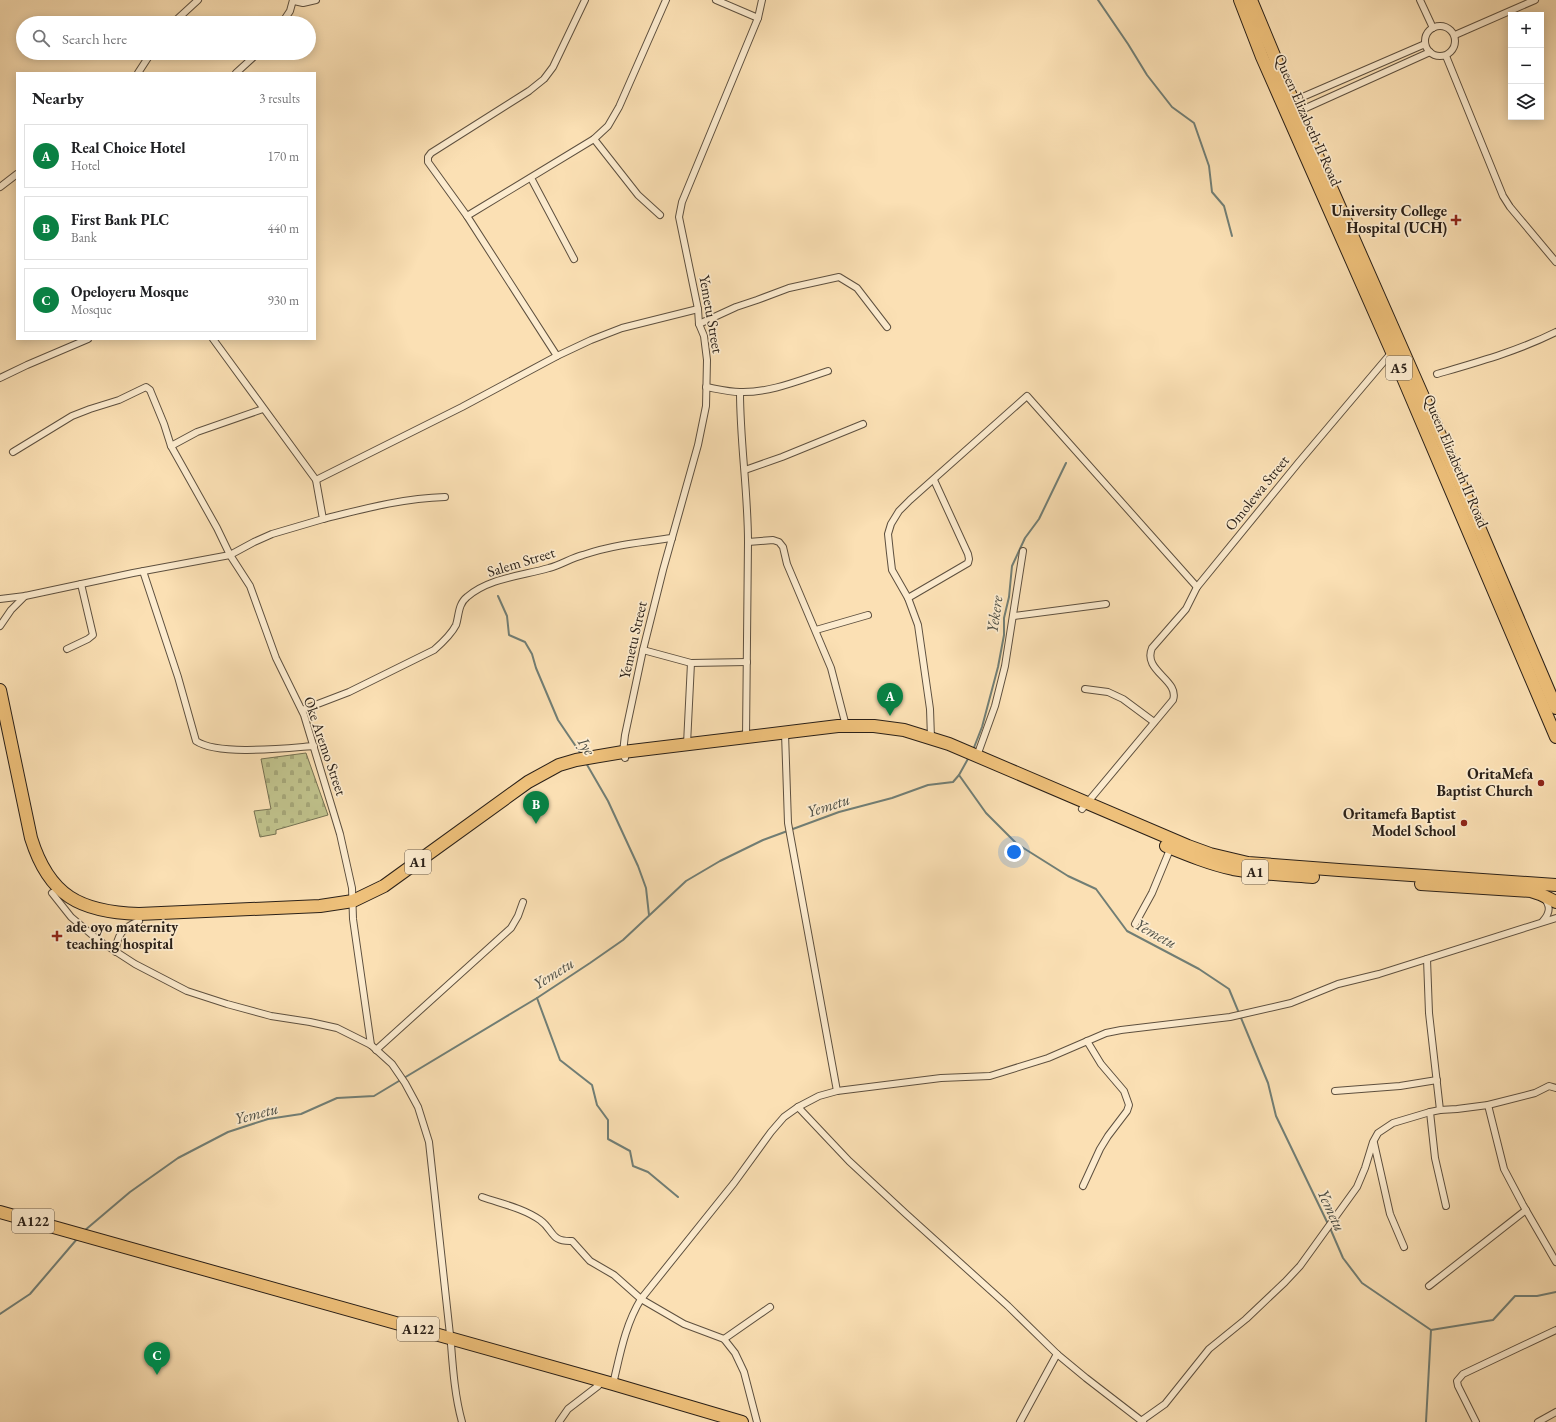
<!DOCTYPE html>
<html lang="en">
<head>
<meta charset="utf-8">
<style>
	body { margin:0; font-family:"EB Garamond",serif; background:#f6f6f6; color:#202124 }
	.controls { position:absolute; right:12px; top:12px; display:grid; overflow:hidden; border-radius:0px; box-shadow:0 2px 10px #0003 }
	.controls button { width:36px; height:36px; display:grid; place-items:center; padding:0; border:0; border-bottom:1px solid #e0e0e0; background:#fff; color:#202124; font:20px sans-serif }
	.you { position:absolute; left:1014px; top:852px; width:14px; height:14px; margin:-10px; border:3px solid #fff; border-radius:50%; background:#1a73e8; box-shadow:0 0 0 6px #1a73e833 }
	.badge { display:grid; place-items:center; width:26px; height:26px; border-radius:50%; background:#0b8043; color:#fff; font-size:13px; font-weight:700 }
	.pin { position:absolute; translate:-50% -33px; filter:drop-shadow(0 1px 2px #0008) }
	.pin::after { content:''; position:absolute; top:21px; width:14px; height:12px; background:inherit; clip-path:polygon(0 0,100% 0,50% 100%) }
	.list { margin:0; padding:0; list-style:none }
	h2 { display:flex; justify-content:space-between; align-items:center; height:52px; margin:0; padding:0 16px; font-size:17px }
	h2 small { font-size:13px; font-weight:400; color:#757577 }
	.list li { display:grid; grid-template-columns:26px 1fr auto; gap:12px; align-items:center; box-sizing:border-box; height:64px; margin:0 8px 8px; padding:0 8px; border:1px solid #e0e0e0; border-radius:0px }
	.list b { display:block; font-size:15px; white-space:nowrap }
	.list p { margin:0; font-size:13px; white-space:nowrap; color:#757577 }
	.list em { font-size:13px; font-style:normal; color:#757577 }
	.icon { flex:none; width:22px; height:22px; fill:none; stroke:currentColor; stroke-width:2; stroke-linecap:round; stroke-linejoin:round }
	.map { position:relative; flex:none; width:1556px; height:1422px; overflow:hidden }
	.search { position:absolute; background:#fff; box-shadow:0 2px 10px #0003; left:16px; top:16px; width:300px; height:44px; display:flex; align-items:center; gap:10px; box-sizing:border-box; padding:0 14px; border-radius:22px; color:#757577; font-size:15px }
	.panel { position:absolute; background:#fff; box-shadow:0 2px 10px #0003; left:16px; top:72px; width:300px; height:268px; border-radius:0px }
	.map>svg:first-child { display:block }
	.cemetery { fill:url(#cemetery-stones); stroke:#757152 }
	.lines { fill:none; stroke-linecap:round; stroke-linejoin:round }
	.stream { stroke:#717e75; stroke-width:2 }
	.street-casing { stroke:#5e503f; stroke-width:8 }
	.highway-casing { stroke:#2a2018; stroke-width:14 }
	.street { stroke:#fcebce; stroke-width:6 }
	.highway { stroke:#eec07a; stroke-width:12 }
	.poi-dot { fill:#8f2418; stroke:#fcebce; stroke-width:1.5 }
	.labels { text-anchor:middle; stroke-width:3.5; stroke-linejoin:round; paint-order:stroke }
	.shield { fill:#fcebce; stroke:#695d4f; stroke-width:1 }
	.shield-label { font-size:14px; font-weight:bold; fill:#2a2018 }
	.street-label { font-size:15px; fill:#2a2018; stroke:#fcebce }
	.poi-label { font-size:15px; font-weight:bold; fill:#2a2018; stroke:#fcebce; text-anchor:end }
	.water-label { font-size:16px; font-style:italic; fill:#4d4f46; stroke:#fcebce }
</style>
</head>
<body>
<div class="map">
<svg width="1556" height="1422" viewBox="0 0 1556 1422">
	<defs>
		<pattern id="cemetery-stones" width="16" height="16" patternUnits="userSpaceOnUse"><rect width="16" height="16" fill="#c0c28c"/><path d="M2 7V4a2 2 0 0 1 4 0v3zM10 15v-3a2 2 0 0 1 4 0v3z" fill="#a5a678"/></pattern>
	</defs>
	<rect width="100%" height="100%" fill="#fbe0b4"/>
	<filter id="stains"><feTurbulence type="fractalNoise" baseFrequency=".005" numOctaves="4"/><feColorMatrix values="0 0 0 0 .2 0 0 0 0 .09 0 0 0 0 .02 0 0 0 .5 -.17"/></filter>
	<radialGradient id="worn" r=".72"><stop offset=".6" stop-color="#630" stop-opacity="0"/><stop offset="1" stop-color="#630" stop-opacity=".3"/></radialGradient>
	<polygon class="cemetery" points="306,753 328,815 276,830 276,834 260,837 254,811 271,809 261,759"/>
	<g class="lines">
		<g class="stream">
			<polyline points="1098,0 1128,44 1147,75 1172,107 1194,123 1209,166 1212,192 1224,206 1232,236"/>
			<polyline points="498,596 507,616 509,635 525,642 532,654 536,668 558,720 581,754"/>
			<polyline points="973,750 982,727 998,667 1004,635 1004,618 1009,597 1012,566 1025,538 1039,519 1066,463"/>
			<polyline points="586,763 608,801 638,866 646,888 649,915"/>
			<polyline points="959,775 986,813 1017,844 1068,876 1096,889 1127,931 1199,969 1229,989 1268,1083 1276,1116 1328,1224"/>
			<polyline points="537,998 560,1060 592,1085 597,1105 608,1120 608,1139 630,1151 633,1166 648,1172 678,1197"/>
			<polyline points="1330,1228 1343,1258 1362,1283 1431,1330 1426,1422"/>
			<polyline points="84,1231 130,1192 178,1158 228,1132 268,1119 301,1114 337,1098 374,1096 537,998 590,963 623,940 686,881 720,861 763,840 839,812 892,798 928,785 953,782 959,775 969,757"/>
			<polyline points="0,1314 30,1294 77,1239"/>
			<polyline points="1431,1330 1493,1320 1515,1296 1537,1296 1556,1292"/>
		</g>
		<g class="street-casing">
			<g id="street">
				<polyline points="716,0 758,18"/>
				<polyline points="1420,0 1433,28"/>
				<polyline points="294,1 303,3 316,0"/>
				<polyline points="173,23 198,0"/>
				<polyline points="282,23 290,11 293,0"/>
				<circle cx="1440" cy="41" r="15"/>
				<polyline points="1455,35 1535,0"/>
				<polyline points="1446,56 1503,196 1510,207 1556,262"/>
				<polyline points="138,73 151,53"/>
				<polyline points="236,73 258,53"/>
				<polyline points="1291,102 1425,44"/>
				<polyline points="1297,112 1430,52"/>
				<polyline points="594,139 638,195 660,215"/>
				<polyline points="531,178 574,259"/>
				<polyline points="0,187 17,174"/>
				<polyline points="467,216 594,139 608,126 619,107 666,0"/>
				<polyline points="699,324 736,307 757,300 789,288 839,277 857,288 887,327"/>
				<polyline points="557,356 467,216 428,162 428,157 431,153 529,91 544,79 553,67 585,0"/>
				<path d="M1437 374C1478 362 1518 351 1556 332"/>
				<polyline points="0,378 27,365 88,339"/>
				<path d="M706 387C717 389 729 392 740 392 770 393 800 380 828 371"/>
				<path d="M740 392C740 442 748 492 748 542L773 540 779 542 783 547 787 564 831 668 846 726"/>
				<polyline points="171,446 197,432 263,409"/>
				<polyline points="13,452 72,416 90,409 119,400 146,387 150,390 164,424 171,446 217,528 230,555 250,586 276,658 304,715 340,834 352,888 353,919 371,1045"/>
				<polyline points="745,470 782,457 863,424"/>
				<polyline points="316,480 462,407 557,356 591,340 622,328 698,309"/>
				<path d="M323 519C363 509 403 498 445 497"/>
				<path d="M143 571 178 677 196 741C218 756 287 748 314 746"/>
				<polyline points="908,598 968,563 969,559 968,554 934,480"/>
				<polyline points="0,599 25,596 133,573 230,555 254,542 272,534 323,519 316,480 213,339"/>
				<polyline points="1014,616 1106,604"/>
				<polyline points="0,626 11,610 25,596"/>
				<polyline points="816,630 868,615"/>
				<polyline points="67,649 88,639 93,635 81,584"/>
				<polyline points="643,650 691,663 747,662"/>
				<polyline points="1085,689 1108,692 1123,699 1154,722"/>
				<path d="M302 710 349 692 434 650C442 643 451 635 456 625 459 616 458 604 467 597 489 578 521 576 549 568 561 565 571 558 583 555 612 545 642 542 672 538"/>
				<polyline points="785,733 788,823 837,1091"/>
				<polyline points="746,737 748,542"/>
				<polyline points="931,738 930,709 918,625 908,598 892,570 890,553 888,534 891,524 899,511 910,500 1027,396 1197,587"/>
				<polyline points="687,744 691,663"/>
				<polyline points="977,756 995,706 1005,666 1023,551"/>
				<polyline points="625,758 623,752 625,735 643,650 663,570 698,445 706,406 707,360 704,336 699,324 698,309 679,217 682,202 758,18 762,0"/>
				<path d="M1082 809 1173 700C1180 680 1142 671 1152 648L1186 609 1197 587 1299 462 1392 352"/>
				<path d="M52 893 71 917 98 940 135 964 187 991 227 1004 271 1016 310 1022 337 1028 371 1045 392 1064 405 1083 418 1107 429 1142 451 1344C453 1370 455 1397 462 1422"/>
				<path d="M1543 921C1550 913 1551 906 1544 898"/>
				<polyline points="1135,924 1152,893 1171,847"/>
				<path d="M116 952C116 935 124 927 139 921"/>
				<polyline points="1427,959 1429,1013 1440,1110"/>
				<polyline points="376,1050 511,928 518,916 523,902"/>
				<polyline points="1335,1091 1400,1086 1437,1080"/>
				<polyline points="1488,1105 1504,1169 1523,1205 1556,1262"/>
				<polyline points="798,1107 849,1161 905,1213 1008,1306 1057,1354 1086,1378 1143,1422"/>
				<polyline points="1430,1112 1435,1158 1446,1206"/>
				<polyline points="1374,1143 1390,1214 1404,1247"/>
				<polyline points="1083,1186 1100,1149 1108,1136 1127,1111 1129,1105 1124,1091 1101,1064 1087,1041"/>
				<path d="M482 1197C502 1204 523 1208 540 1220 554 1230 550 1242 572 1241L590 1261 614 1275 641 1299 684 1324 724 1339 735 1353 744 1372 757 1422"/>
				<polyline points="1429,1286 1526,1210"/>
				<polyline points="724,1339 770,1307"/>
				<path d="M613 1384C620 1355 625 1325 641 1299L734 1183 771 1132 784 1117 798 1107 819 1096 837 1091 941 1078 990 1076 1048 1058 1106 1033 1121 1030 1230 1017 1291 1003 1338 984 1379 974 1556 918"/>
				<polyline points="1141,1421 1165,1404 1209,1349 1246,1319 1285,1282 1300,1266 1357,1187 1365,1168 1373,1142 1378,1133 1393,1123 1430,1112 1440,1110 1457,1109 1488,1105 1535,1093 1549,1086 1556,1088"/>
				<polyline points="559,1422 568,1409 598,1386"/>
				<polyline points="1020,1422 1057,1354"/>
				<polyline points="1476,1422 1458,1386 1457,1381 1463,1374 1556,1330"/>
				<polyline points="1538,1422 1556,1412"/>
			</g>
		</g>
		<g class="highway-casing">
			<g id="highway">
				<polyline points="1240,0 1262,57 1392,352 1556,737"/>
				<polyline points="1251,0 1293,101 1436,426 1556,708"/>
				<path d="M0 690 31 838C49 896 80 912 139 914L320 906 353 901 384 886 528 782 559 765 576 760 623 752 838 726H874L904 730 949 744 1188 846 1210 854 1248 863 1339 870 1556 885"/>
				<path d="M1166 846C1188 855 1210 864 1233 869 1260 874 1287 875 1313 877"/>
				<polyline points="1421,884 1531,891 1540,894 1556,902"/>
				<polyline points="0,1212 613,1384 742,1422"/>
			</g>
		</g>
		<use href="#street" class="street"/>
		<use href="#highway" class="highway"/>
	</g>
	<g class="poi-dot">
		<path d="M1454 214h4v4h4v4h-4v4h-4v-4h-4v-4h4z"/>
		<circle cx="1541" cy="783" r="4"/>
		<circle cx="1464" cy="823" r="4"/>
		<path d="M55 930h4v4h4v4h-4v4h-4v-4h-4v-4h4z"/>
	</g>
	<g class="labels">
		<g class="shield">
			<rect x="1386" y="356" width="26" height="24" rx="3"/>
			<rect x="405" y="850" width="26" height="24" rx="3"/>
			<rect x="1242" y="860" width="26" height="24" rx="3"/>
			<rect x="12" y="1209" width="42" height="24" rx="3"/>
			<rect x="397" y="1317" width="42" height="24" rx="3"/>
		</g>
		<g class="shield-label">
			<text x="1399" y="373">A5</text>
			<text x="418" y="867">A1</text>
			<text x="1255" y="877">A1</text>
			<text x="33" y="1226">A122</text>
			<text x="418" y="1334">A122</text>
		</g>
		<g class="street-label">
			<text transform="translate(1308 120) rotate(66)" y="5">Queen Elizabeth II Road</text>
			<text transform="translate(711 314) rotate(80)" y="5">Yemetu Street</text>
			<text transform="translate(1456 461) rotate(67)" y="5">Queen Elizabeth II Road</text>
			<text transform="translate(1257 493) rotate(-51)" y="5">Omolewa Street</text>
			<text transform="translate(521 562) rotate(-17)" y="5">Salem Street</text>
			<text transform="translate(633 640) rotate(-77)" y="5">Yemetu Street</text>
			<text transform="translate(325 746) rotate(71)" y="5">Oke Aremo Street</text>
		</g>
		<g class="poi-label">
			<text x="1447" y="216">University College<tspan x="1447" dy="17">Hospital (UCH)</tspan></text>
			<text x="1533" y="779">OritaMefa<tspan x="1533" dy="17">Baptist Church</tspan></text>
			<text x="1456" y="819">Oritamefa Baptist<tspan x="1456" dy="17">Model School</tspan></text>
			<text x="66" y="932" text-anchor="start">ade oyo maternity<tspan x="66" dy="17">teaching hospital</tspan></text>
		</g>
		<g class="water-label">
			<text transform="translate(994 614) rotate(-82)" y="6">Yekere</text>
			<text transform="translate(587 746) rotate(58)" y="6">Iye</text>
			<text transform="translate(828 805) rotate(-18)" y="6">Yemetu</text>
			<text transform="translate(1156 933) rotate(29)" y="6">Yemetu</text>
			<text transform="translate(553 973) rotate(-32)" y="6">Yemetu</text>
			<text transform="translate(256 1113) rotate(-15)" y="6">Yemetu</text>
			<text transform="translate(1332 1210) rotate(65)" y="6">Yemetu</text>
		</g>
	</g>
	<rect width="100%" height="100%" filter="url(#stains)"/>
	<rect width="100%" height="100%" fill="url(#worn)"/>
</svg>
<div class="controls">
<button>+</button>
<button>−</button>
<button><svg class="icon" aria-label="layers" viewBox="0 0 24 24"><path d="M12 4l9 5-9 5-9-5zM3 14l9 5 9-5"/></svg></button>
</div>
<div class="you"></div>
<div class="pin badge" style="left:890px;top:716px">A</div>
<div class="pin badge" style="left:536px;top:824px">B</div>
<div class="pin badge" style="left:157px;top:1375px">C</div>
<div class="search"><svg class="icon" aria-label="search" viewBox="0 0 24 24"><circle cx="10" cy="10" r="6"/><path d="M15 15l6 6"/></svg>Search here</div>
<section class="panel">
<h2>Nearby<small>3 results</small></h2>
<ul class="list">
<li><span class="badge">A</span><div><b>Real Choice Hotel</b><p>Hotel</p></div><em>170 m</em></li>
<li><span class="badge">B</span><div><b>First Bank PLC</b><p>Bank</p></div><em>440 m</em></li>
<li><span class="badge">C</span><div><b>Opeloyeru Mosque</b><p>Mosque</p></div><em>930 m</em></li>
</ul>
</section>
</div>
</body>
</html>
